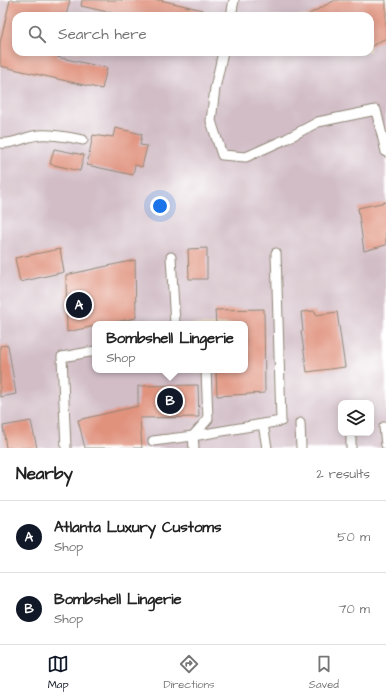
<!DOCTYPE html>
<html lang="en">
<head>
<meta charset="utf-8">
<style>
	body { margin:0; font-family:"Architects Daughter",sans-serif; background:#f2f2f2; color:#222 }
	.controls { position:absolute; right:12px; bottom:12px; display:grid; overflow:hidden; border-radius:8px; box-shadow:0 2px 10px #0003 }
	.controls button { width:36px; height:36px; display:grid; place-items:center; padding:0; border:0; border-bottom:1px solid #e0e0e0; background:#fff; color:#222; font:20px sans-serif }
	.you { position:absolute; left:160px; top:206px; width:14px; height:14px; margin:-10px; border:3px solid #fff; border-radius:50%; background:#1a73e8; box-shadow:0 0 0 6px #1a73e833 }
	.badge { display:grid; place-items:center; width:26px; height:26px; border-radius:50%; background:#111827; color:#fff; font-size:13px; font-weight:700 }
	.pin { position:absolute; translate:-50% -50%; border:2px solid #fff; box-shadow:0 1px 4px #0006 }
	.popup { position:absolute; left:92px; top:321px; width:156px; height:52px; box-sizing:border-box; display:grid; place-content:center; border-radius:8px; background:#fff; filter:drop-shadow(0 1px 3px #0005); font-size:13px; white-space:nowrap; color:#767676 }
	.popup b { font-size:15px; color:#222 }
	.popup::after { content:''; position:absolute; left:50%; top:100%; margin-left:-8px; border:8px solid transparent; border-top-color:#fff }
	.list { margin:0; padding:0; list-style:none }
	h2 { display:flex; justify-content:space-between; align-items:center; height:52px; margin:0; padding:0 16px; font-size:17px }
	h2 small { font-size:13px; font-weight:400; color:#767676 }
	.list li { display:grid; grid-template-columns:26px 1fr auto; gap:12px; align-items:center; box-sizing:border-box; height:72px; padding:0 16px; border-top:1px solid #e0e0e0 }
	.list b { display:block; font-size:15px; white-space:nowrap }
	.list p { margin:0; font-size:13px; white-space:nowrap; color:#767676 }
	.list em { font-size:13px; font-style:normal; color:#767676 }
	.icon { flex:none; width:22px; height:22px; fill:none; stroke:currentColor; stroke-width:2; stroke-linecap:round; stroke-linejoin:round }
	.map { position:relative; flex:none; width:386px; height:448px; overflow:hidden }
	.search { position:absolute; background:#fff; box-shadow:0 2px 10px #0003; left:12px; right:12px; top:12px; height:44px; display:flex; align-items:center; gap:10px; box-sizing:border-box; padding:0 14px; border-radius:12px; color:#767676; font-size:15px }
	.sheet { height:196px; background:#fff }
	nav { display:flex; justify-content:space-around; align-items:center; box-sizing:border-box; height:56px; border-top:1px solid #e0e0e0; background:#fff; font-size:11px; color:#767676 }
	nav a { display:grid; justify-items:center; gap:2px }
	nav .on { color:#111827 }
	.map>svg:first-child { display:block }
	.industrial { fill:#d2bdc6; fill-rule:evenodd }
	.building { fill:#e0927d }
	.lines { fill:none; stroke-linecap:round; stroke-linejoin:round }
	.service-casing { stroke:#908678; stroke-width:11 }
	.service { stroke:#fff; stroke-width:9 }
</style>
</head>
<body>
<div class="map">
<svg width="386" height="448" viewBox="0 0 386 448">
	<rect width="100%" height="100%" fill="#fff"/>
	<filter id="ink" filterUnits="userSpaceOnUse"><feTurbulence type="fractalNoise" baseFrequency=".025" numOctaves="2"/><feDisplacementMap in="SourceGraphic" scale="8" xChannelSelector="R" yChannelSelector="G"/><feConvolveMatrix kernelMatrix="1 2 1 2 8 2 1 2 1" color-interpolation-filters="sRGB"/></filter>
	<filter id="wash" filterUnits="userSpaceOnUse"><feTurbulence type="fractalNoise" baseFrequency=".012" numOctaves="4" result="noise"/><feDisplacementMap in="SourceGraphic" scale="16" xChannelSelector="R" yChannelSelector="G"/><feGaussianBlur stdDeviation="0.9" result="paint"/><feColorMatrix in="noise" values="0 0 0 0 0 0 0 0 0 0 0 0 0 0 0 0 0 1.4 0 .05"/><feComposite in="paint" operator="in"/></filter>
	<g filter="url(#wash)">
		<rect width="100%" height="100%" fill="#f4e0c5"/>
		<path class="industrial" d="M0 0H386V448H0ZM16 16H370V52H16ZM95 324H245V370H95ZM341 403H371V433H341Z"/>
		<g id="blocks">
			<g class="building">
				<polygon points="10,0 70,0 66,16 16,16 16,52 58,52 57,57 107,68 102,89 0,66 0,43"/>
				<polygon points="82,0 160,0 203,10 202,16 125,16 81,6"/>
				<polygon points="335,0 386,0 386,38 370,47 370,16 306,16"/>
				<polygon points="115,128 142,134 140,145 147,146 142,167 135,165 133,175 87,165 93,135 106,137 106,136 113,137"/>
				<polygon points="54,149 84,155 80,171 50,164"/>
				<polygon points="386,202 386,245 364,251 358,208"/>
				<polygon points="207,248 207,279 189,279 188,249"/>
				<polygon points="60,249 64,272 20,282 15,258"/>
				<polygon points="135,260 136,318 105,324 95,324 95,326 67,332 66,275"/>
				<polygon points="264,309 265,393 217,396 216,370 245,370 245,324 216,324 215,310"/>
				<polygon points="315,311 316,315 337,312 345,367 307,372 301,331 303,331 301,312"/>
				<polygon points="8,345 16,394 0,397 0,346"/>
				<polygon points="198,385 199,417 140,418 142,448 85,448 78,420 138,406 138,386"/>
				<polygon points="31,421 37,448 6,448 3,426"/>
			</g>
		</g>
	</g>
	<g filter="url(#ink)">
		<use href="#blocks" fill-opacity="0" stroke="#908678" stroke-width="1"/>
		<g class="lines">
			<g class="service-casing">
				<g id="service">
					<polyline points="231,16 234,0"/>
					<polyline points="223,52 215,88 211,121 222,155 246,157 286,139 318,122 376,110 386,152"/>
					<path d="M0 143C14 145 26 136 39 135 54 134 68 137 83 140"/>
					<polyline points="171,257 175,324"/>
					<polyline points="300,423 301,448"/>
					<polyline points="263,424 281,421 276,253"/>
					<polyline points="384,427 386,445"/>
					<polyline points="351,433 351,448"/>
					<polyline points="153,441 193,436 263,424 267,448"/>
					<polyline points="66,448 62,357 95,351"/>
					<polyline points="194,448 193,436 208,419 206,370"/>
				</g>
			</g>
			<use href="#service" class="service"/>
		</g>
	</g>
</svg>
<div class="controls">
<button><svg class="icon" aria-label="layers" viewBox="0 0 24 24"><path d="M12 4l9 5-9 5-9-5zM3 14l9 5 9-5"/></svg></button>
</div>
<div class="you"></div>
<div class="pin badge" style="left:79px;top:305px">A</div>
<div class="pin badge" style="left:170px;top:401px">B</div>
<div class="popup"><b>Bombshell Lingerie</b>Shop</div>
<div class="search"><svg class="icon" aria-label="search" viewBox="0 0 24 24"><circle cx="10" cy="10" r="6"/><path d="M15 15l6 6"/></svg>Search here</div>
</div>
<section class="sheet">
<h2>Nearby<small>2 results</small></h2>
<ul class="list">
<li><span class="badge">A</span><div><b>Atlanta Luxury Customs</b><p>Shop</p></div><em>50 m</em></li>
<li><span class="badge">B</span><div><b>Bombshell Lingerie</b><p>Shop</p></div><em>70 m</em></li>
</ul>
</section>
<nav>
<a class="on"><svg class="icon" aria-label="map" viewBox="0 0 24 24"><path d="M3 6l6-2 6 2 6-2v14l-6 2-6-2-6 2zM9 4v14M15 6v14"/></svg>Map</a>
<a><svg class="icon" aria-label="directions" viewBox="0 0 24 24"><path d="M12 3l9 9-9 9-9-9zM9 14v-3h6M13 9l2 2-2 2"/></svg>Directions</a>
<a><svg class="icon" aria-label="saved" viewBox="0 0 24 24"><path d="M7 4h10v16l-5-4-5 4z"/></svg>Saved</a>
</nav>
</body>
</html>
